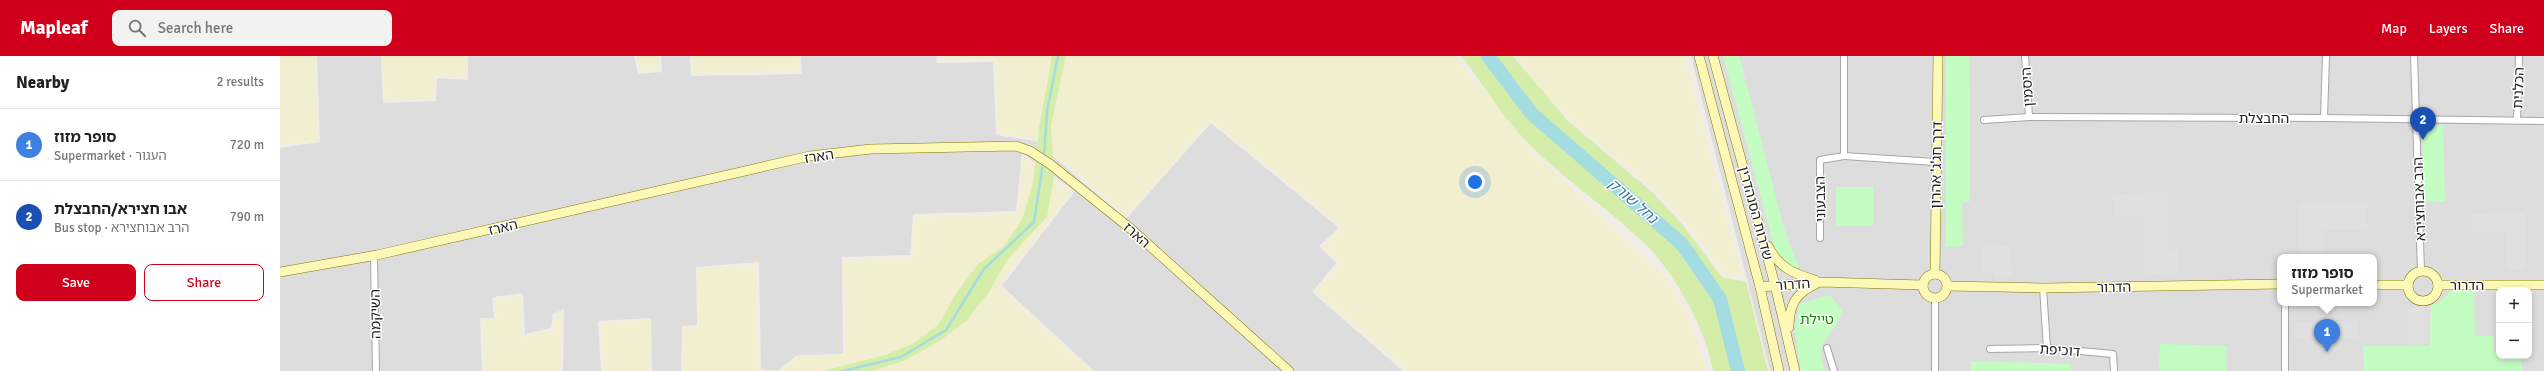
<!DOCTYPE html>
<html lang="en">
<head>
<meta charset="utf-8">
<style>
	body { margin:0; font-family:Signika,"Noto Sans Hebrew",sans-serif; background:#f2f2f2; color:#202124 }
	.controls { position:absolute; right:12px; bottom:12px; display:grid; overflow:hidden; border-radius:8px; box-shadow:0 2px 6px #0003 }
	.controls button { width:36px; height:36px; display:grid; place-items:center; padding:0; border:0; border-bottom:1px solid #e0e0e0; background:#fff; color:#202124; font:20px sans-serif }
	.you { position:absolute; left:1195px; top:126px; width:14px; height:14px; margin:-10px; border:3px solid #fff; border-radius:50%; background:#1a73e8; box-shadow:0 0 0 6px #1a73e833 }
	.badge { display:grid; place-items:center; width:26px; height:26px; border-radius:50%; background:#d0001c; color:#fff; font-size:13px; font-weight:700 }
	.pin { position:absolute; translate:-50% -33px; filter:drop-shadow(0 1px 2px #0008) }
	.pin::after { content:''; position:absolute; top:21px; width:14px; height:12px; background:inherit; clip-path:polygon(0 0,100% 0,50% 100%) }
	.popup { position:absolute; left:1997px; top:198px; width:100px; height:52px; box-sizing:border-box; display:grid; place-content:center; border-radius:8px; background:#fff; filter:drop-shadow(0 1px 3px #0005); font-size:13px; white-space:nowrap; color:#757577 }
	.popup b { font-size:15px; color:#202124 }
	.popup::after { content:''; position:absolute; left:50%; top:100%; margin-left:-8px; border:8px solid transparent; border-top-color:#fff }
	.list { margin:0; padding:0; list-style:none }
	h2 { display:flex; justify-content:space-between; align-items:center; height:52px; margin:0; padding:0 16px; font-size:17px }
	h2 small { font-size:13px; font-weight:400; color:#757577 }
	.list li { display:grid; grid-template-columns:26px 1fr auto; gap:12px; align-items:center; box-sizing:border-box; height:72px; padding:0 16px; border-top:1px solid #e0e0e0 }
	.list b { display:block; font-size:15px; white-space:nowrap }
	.list p { margin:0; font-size:13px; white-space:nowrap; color:#757577 }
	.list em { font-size:13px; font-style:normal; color:#757577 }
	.actions { display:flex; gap:8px; padding:12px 16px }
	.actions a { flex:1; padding:9px 0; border:1px solid #d0001c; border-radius:8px; text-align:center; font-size:14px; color:#d0001c }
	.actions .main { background:#d0001c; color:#fff }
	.icon { flex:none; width:22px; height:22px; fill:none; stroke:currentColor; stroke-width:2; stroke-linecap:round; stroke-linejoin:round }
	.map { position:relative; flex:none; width:2264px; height:315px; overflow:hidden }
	header { display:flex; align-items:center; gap:24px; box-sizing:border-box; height:56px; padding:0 20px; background:#d0001c; color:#fff }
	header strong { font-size:19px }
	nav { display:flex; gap:22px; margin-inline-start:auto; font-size:14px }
	.search { width:280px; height:36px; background:#f2f2f2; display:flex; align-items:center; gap:10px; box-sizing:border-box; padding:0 14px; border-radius:8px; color:#757577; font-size:15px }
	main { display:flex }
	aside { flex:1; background:#fff }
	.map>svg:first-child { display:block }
	.residential { fill:#dedddd; fill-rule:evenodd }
	.farmland { fill:#f1efd0 }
	.grass { fill:#d4eea9 }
	.park { fill:#c4fdc1 }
	.parking { fill:#e0e0e0 }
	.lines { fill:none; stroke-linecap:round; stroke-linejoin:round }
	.stream { stroke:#a3dce1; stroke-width:2.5 }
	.river { stroke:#a3dce1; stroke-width:14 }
	.street-casing { stroke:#a7a7a7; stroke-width:8 }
	.secondary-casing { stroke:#7e7a00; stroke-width:10 }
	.street { stroke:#fff; stroke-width:6 }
	.secondary { stroke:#fef8b7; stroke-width:9 }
	.labels { text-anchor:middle; stroke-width:3; stroke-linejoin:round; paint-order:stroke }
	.street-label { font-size:14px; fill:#202020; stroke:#fff }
	.park-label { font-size:14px; fill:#0b8704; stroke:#fff }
	.water-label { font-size:15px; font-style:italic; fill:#3d7a9e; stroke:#fff }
</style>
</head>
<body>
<header>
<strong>Mapleaf</strong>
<div class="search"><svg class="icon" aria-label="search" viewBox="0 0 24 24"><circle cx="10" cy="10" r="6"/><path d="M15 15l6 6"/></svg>Search here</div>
<nav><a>Map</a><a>Layers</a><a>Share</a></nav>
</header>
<main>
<aside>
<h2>Nearby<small>2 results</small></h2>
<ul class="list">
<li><span class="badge" style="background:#3f7fe0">1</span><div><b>סופר מזוז</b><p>Supermarket · העגור</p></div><em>720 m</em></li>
<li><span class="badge" style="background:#1a4fb4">2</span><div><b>אבו חצירא/החבצלת</b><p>Bus stop · הרב אבוחצירא</p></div><em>790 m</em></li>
</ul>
<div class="actions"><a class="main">Save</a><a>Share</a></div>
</aside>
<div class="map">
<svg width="2264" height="315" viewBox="0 0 2264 315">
	<rect width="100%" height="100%" fill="#f1ece6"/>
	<g class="residential">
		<polygon points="37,0 101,0 103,47 156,45 157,22 188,24 188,0 354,0 358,18 382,16 381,0 410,0 411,20 522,18 521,0 656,0 657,7 713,6 716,79 755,85 846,163 931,67 1059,172 1039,190 1056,207 1032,236 1123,315 814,315 722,230 795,135 742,97 736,155 633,158 630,199 562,201 563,298 517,299 497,315 481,313 479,206 416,211 417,269 402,270 401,315 372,315 371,262 318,265 321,315 283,315 284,253 273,258 271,272 245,278 243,237 212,241 214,262 200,262 202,315 0,315 0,92 40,86"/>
		<path d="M1411 0H2264V315H1490ZM2000 201H2094V247H2000ZM2219 234H2249V300H2219Z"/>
	</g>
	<g class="farmland">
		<polygon points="0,0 35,0 38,84 0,89"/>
		<polygon points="102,0 185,0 186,21 155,19 153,43 105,44"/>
		<polygon points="357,0 378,0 379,14 360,15"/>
		<polygon points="413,0 519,0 519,15 414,17"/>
		<polygon points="659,0 1175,0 1255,98 1385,221 1408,258 1427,315 1127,315 1036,235 1060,207 1043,190 1063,172 931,64 846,159 756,83 719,77 715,3 660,4"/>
		<polygon points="1236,0 1404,0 1462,221 1448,219 1439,211 1408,169 1376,135 1292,65 1268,41"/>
		<polygon points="744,102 791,135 719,230 810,315 501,315 518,301 566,297 564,204 632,202 635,161 738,158"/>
		<polygon points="476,209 479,315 404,315 404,272 419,270 416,213"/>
		<polygon points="241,240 242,281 274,274 275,259 281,257 280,315 205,315 203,264 217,264 215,243"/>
		<polygon points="371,263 370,315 324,315 321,268"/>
	</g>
	<g class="grass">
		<polygon points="772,0 786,0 771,69 774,121 767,161 727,204 709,236 686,265 661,284 624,305 592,315 542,315 602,300 632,288 658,269 677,236 698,208 723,191 742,164 753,127 759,72"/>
		<path d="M1182 0H1233L1287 64 1372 136 1403 169 1442 221 1466 226 1488 315H1433C1426 273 1394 215 1363 186 1326 151 1284 123 1248 87 1223 62 1203 29 1182 0Z"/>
	</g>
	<g class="park">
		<polygon points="1443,0 1459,0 1504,172 1519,213 1512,214 1496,197"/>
		<polygon points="1666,0 1689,0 1690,145 1682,147 1683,190 1666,191"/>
		<polygon points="2142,69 2163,69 2165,145 2144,146"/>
		<rect x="1556" y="131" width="37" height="39"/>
		<polygon points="2173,233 2194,233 2195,280 2214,280 2214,296 2219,296 2219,300 2242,300 2242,315 2084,315 2083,290 2150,290 2151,250 2161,245"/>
		<path d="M1549 239 1562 253C1556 284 1533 277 1545 315H1521L1515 274 1519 248Z"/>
		<polygon points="1880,288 1947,290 1946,315 1879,315"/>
		<polygon points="1691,305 1791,308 1791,315 1691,315"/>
	</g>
	<g class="parking">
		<polygon points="1887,136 1889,195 1898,195 1898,217 1865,218 1863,160 1833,160 1833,138"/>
		<polygon points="2087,147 2087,174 2044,174 2043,201 2004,201 2019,199 2018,148"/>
		<polygon points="2245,157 2245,214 2227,214 2227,176 2192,177 2191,158"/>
		<polygon points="1730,190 1732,221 1714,222 1713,216 1702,216 1701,191"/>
		<rect x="2128" y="251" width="16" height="38"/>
		<polygon points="2077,265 2077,282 2013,282 2013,266"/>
	</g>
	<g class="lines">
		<g class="stream">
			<polyline points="764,100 767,55 778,0"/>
			<polyline points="563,315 621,301 666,274 704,213 754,166 763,107"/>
		</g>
		<polyline class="river" points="1208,0 1252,58 1402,188 1440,243 1458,315"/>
		<g class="street-casing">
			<g id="street">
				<polyline points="1564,0 1564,100 1655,106"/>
				<polyline points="1745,0 1749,61"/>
				<polyline points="2134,0 2141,215"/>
				<polyline points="2044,62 2046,0"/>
				<polyline points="1704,64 1749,61 2044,62 2264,65"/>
				<polyline points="2237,64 2239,0"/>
				<polyline points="1540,182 1540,104 1564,100"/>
				<polyline points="94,200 96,315"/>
				<polyline points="1763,232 1767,292"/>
				<polyline points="1547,292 1554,315"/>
				<polyline points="1710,293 1767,292 1833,298 1834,315"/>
				<polyline points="1655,315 1655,243"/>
				<polyline points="2005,315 2005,247"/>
			</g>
		</g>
		<g class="secondary-casing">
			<g id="secondary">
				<polyline points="1419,0 1480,231 1499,315"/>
				<polyline points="1433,0 1495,229 1515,315"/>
				<path d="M1488 190C1498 211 1514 218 1535 224"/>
				<circle cx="2143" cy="230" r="15"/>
				<polyline points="0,216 97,199 530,100 591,93 736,90 750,95 770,108 851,173 1009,315"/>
				<circle cx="1655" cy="230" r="12"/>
				<polyline points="1655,218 1658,0"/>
				<polyline points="2094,229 2128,229"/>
				<polyline points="2158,229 2264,229"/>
				<polyline points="1668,230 1763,232 2000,228"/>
				<polyline points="1480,231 1541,226 1643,229"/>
				<path d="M1509 271C1509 249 1516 237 1536 228"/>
			</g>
		</g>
		<use href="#street" class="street"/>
		<use href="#secondary" class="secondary"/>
	</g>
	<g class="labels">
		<g class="street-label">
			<text transform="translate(1747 31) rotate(-94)" y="5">היסמין</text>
			<text transform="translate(2238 32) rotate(-88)" y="5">הכלנית</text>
			<text x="1984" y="67">החבצלת</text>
			<text transform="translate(539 100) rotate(-9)" y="5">הארז</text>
			<text transform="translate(1656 109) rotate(-89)" y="5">דרך חג'ג' אהרון</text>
			<text transform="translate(1540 143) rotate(-91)" y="5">הצבעוני</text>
			<text transform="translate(2139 143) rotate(-92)" y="5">הרב אבוחצירא</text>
			<text transform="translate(1476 157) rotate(75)" y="5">שדרות הסנהדרין</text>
			<text transform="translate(223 171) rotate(-13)" y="5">הארז</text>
			<text transform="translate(857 179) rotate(41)" y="5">הארז</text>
			<text transform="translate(1513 228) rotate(-4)" y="5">הדרור</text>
			<text x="2187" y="234">הדרור</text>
			<text transform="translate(1834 231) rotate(-1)" y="5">הדרור</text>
			<text transform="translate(95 258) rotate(-91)" y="5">השיקמה</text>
			<text transform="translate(1780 294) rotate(4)" y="5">דוכיפת</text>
		</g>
		<g class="park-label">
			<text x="1537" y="268">טיילת</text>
		</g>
		<g class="water-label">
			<text transform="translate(1353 145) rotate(41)" y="5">נחל שורק</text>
		</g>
	</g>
</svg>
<div class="controls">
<button>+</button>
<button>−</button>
</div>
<div class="you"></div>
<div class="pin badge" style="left:2047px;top:296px;background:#3f7fe0">1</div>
<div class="popup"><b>סופר מזוז</b>Supermarket</div>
<div class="pin badge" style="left:2143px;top:84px;background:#1a4fb4">2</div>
</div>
</main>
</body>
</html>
